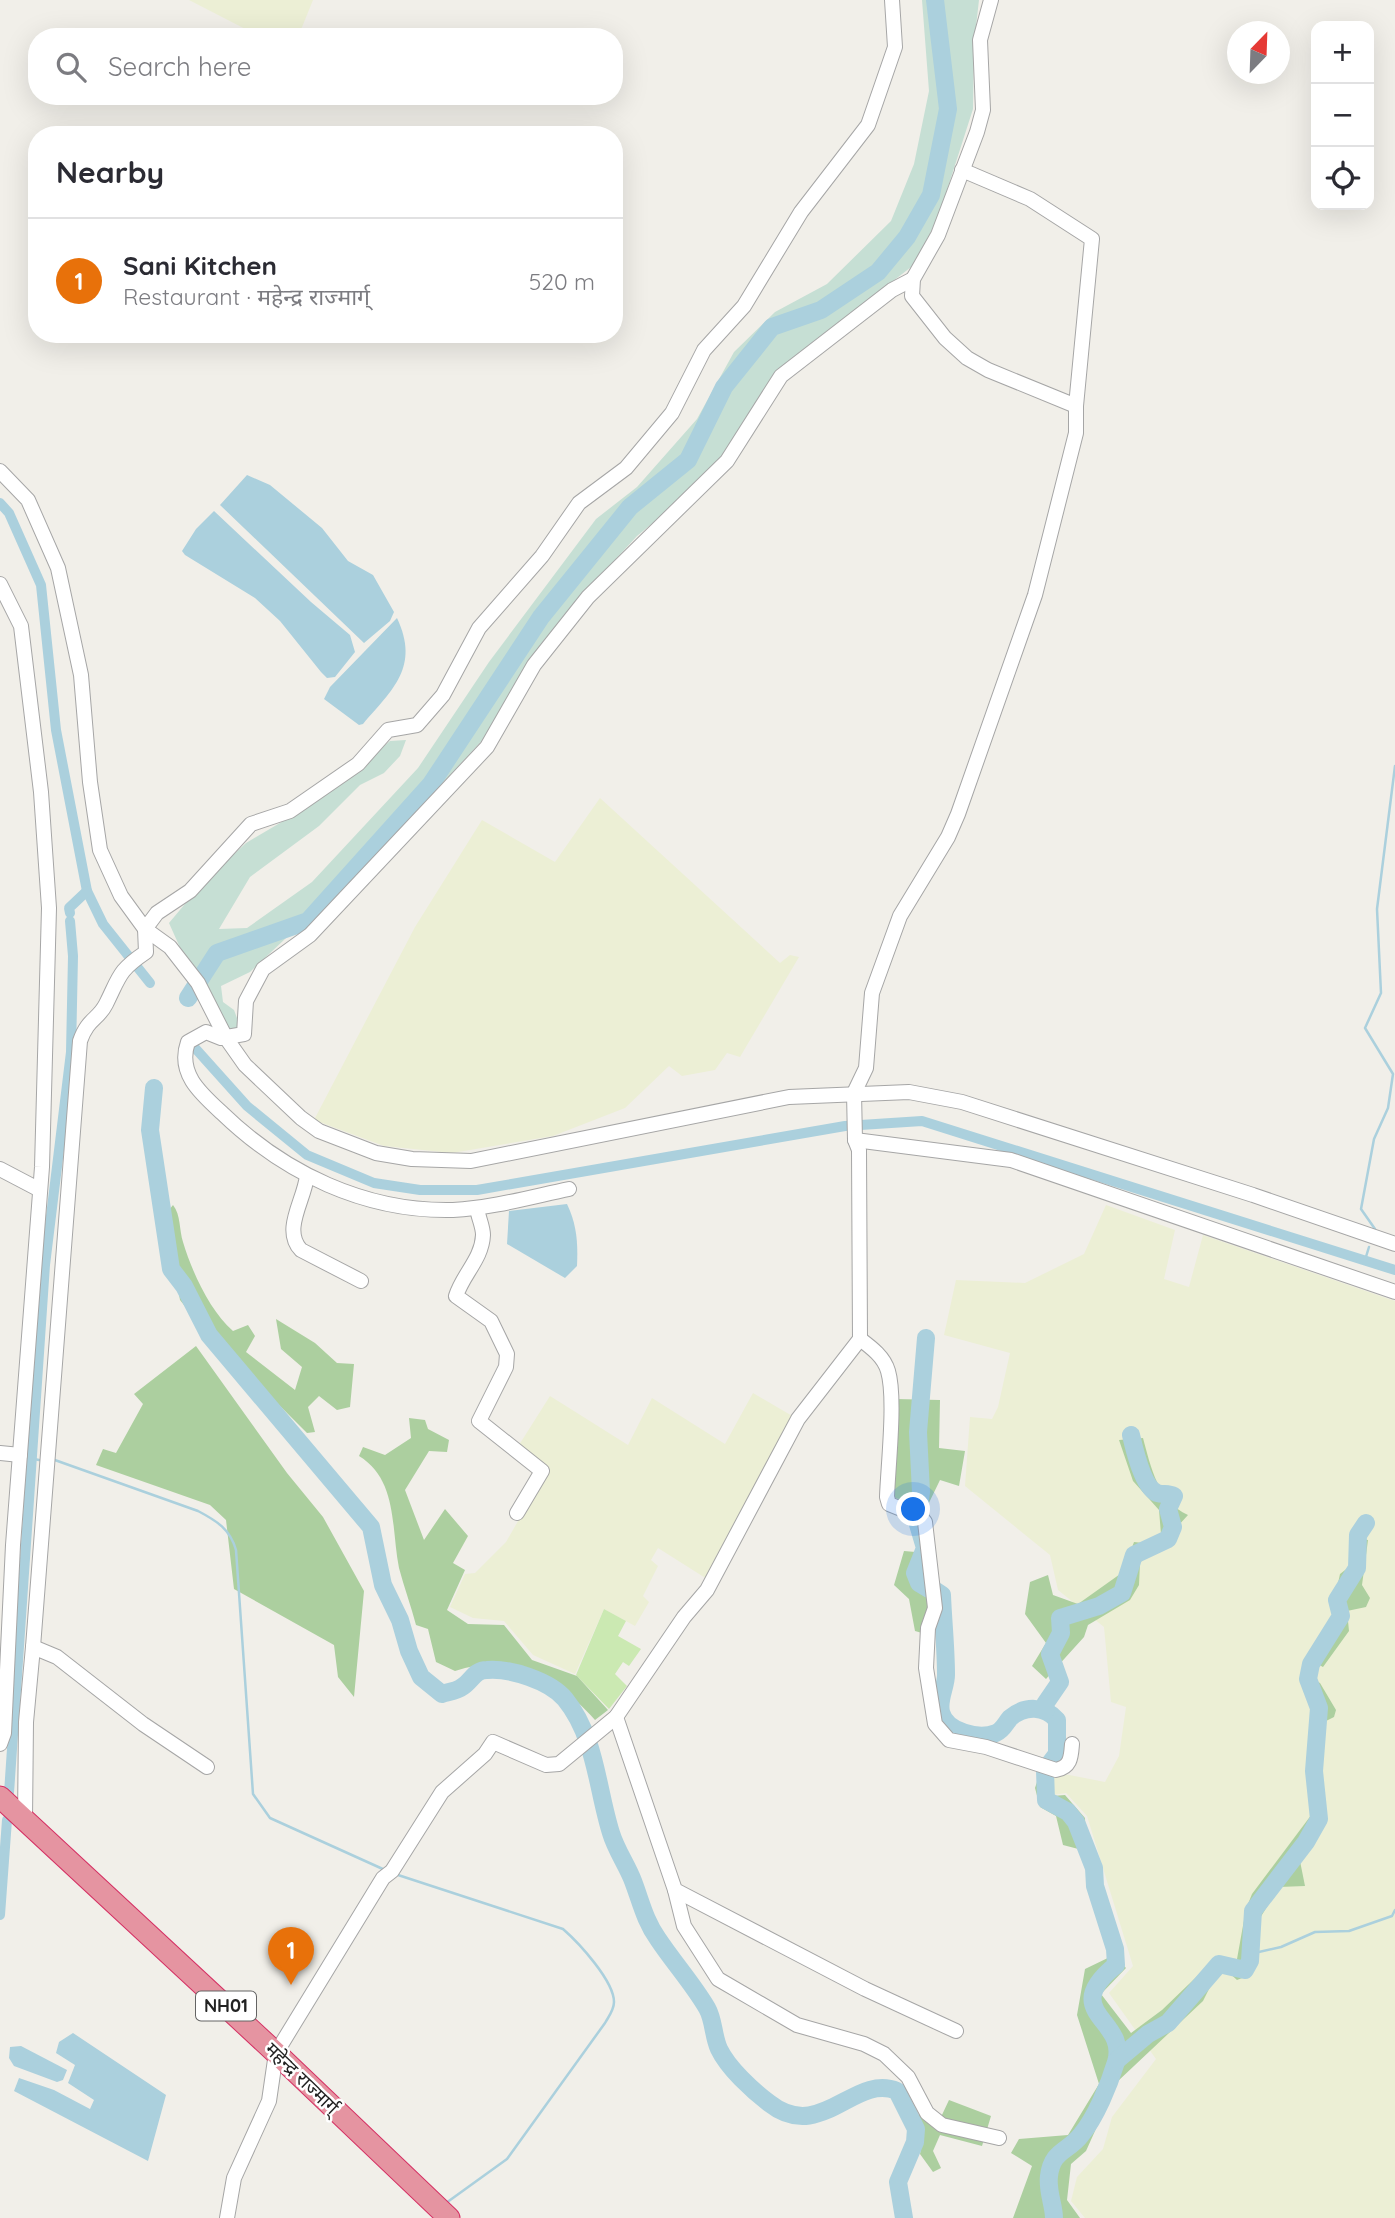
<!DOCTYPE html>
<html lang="en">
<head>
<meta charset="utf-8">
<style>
	body { margin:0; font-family:Quicksand,"Noto Sans Devanagari",sans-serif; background:#f2f2f3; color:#2b2b33 }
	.controls { position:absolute; right:21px; top:21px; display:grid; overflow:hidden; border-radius:14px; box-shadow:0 7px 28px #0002 }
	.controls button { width:63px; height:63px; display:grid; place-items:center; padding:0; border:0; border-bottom:2px solid #e1e1e2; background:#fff; color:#2b2b33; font:35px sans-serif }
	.compass { position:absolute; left:1227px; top:21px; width:63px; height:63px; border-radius:50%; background:#fff; box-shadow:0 7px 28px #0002; rotate:23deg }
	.you { position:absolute; left:914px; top:1510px; width:24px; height:24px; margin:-18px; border:5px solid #fff; border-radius:50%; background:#1a73e8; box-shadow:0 0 0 10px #1a73e833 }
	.badge { display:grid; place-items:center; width:46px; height:46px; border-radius:50%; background:#cc0d08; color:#fff; font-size:23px; font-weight:700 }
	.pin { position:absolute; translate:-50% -58px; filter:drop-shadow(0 2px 4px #0008) }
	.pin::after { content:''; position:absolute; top:37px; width:24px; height:21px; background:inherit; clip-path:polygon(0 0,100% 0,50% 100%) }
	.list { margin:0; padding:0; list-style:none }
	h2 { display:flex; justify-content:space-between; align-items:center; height:91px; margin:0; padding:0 28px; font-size:30px }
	h2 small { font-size:23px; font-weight:400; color:#7c7c81 }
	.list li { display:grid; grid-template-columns:46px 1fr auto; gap:21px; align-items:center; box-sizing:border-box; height:126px; padding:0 28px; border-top:2px solid #e1e1e2 }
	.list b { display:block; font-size:26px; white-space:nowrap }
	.list p { margin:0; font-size:23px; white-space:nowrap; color:#7c7c81 }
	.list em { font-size:23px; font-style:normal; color:#7c7c81 }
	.icon { flex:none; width:38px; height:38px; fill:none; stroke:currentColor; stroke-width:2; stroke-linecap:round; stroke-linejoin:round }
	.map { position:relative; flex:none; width:1395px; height:2218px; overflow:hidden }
	.search { position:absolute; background:#fff; box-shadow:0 7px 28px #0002; left:28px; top:28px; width:595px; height:77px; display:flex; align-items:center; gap:18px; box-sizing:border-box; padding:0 24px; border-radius:28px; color:#7c7c81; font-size:26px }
	.panel { position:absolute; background:#fff; box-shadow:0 7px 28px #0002; left:28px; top:126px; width:595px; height:217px; border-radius:28px }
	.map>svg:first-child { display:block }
	.farmland { fill:#ecefd5 }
	.grass { fill:#cbe9b2 }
	.forest { fill:#accf9f }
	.wetland { fill:#c6dfd4 }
	.water { fill:#abd0dd }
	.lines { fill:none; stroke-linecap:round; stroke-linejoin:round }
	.stream { stroke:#abd0dd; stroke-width:2.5 }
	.canal { stroke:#abd0dd; stroke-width:10 }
	.river { stroke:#abd0dd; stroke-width:18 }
	.minor-casing { stroke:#a6a6a6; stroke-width:16 }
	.highway-casing { stroke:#d53064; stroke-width:23 }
	.minor { stroke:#fff; stroke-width:14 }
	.highway { stroke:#e594a1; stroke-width:21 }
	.labels { text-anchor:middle; stroke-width:5; stroke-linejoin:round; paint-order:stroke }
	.shield { fill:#fff; stroke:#646464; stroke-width:2 }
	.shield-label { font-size:18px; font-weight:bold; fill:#222 }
	.street-label { font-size:19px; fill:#222; stroke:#fff }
</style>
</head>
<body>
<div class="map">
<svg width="1395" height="2218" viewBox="0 0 1395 2218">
	<rect width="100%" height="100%" fill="#f1efe9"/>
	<g class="farmland">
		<polygon points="189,0 313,0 298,37 261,37"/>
		<polygon points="600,798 780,963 790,955 799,957 740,1057 727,1053 715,1070 682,1076 669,1066 625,1108 553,1136 452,1153 384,1146 314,1120 415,927 482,820 555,862"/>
		<polygon points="1106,1205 1175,1230 1164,1279 1189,1287 1203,1235 1395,1301 1395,2218 1085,2218 1071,2201 1077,2177 1103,2149 1112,2117 1156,2059 1109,1993 1133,1966 1087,1816 1066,1793 1053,1795 1054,1772 1105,1782 1119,1756 1126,1707 1111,1702 1104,1627 1058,1590 1050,1555 965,1486 970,1417 992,1419 998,1407 1010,1353 944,1335 956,1280 1025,1283 1084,1254"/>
		<polygon points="753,1393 794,1417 707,1579 658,1548 651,1560 658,1566 643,1596 649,1602 635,1626 604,1609 575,1674 533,1655 504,1621 473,1618 450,1607 465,1574 475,1573 506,1542 548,1469 519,1445 550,1396 628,1445 652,1398 725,1444"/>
	</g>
	<polygon class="grass" points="604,1609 626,1621 618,1636 641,1649 629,1666 623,1662 615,1674 627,1686 609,1709 576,1675"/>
	<g class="forest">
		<path d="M173 1205C181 1215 179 1230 183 1242 192 1272 210 1311 233 1331L248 1325 255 1336 246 1352 295 1390 302 1367 281 1349 276 1319 315 1343 337 1363 354 1364 350 1407 337 1410 319 1396 308 1407 315 1432 307 1433 203 1329 180 1300 165 1215Z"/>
		<polygon points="196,1346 287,1473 323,1517 364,1591 354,1697 338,1677 334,1645 234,1589 226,1520 210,1505 96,1465 103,1449 116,1453 143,1404 134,1394"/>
		<polygon points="896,1399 940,1400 939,1448 965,1451 959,1486 940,1480 926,1509 893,1497"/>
		<path d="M409 1418 425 1420 428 1429 449 1440 447 1452 429 1451 405 1490 424 1540 445 1509 468 1536 453 1563 465 1570 447 1610 468 1624 504 1625 532 1660 577 1676 608 1710 595 1720C556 1677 514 1652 455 1671L436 1662 428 1629 416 1625C411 1606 404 1587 399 1568 391 1528 398 1480 359 1456L363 1447 385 1455 411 1438Z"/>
		<path d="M1143 1438C1151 1468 1158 1501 1188 1515L1177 1527 1176 1542 1145 1557 1140 1563 1139 1585 1130 1600 1088 1625 1084 1637 1046 1679 1032 1666 1046 1643 1025 1614 1030 1582 1048 1575 1053 1595 1078 1604 1123 1572 1134 1542 1152 1544 1161 1534 1159 1510 1133 1481 1119 1440Z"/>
		<polygon points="1351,1537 1368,1540 1362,1585 1370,1598 1366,1607 1347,1611 1349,1631 1323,1667 1310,1660 1337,1618 1335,1597 1340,1574 1349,1567"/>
		<polygon points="904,1551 927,1553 932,1607 922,1633 915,1631 909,1599 894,1585"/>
		<path d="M1304 1675 1320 1683 1336 1710 1334 1717 1322 1723 1315 1720C1316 1705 1308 1691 1304 1675Z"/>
		<polygon points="1040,1773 1052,1775 1052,1796 1065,1795 1085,1818 1086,1851 1063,1845 1056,1816 1040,1807 1035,1788"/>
		<path d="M1324 1790C1323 1818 1321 1840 1300 1861L1305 1886 1279 1887 1257 1923 1250 1975 1237 1980 1225 1969 1215 1977 1203 2001 1117 2082 1086 2151 1071 2164 1067 2200 1080 2218H1013L1032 2166 1011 2153 1019 2139 1068 2135 1099 2084 1077 2015 1085 1969 1114 1955 1126 1968 1101 1994 1131 2033 1162 2010 1216 1958 1237 1959 1246 1909 1252 1894 1312 1814 1314 1792Z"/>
		<polygon points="949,2100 991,2116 982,2146 940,2135 933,2151 941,2168 933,2172 920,2154 924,2133 916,2116 923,2113 941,2117"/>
	</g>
	<polygon class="wetland" points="922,0 979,0 974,44 973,109 939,215 915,264 817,340 722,459 689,493 637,536 577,601 489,733 392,838 250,972 221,986 223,1002 234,1010 240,1026 229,1032 182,952 169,923 200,886 246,843 319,800 390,741 406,740 400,756 384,773 360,785 319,826 250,877 219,929 247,928 312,882 418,768 489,662 596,519 637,487 697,419 734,352 775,312 827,284 891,221 914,164 929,91"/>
	<g class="water">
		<polygon points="247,475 270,485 322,528 348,561 373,575 394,612 390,621 364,643 220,505"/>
		<polygon points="214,511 311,602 350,635 355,652 335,677 327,678 321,672 280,621 255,598 185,555 182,551 196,529"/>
		<path d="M397 618C420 667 393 689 363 724L359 725 324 699 330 687Z"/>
		<path d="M567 1204C577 1225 578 1243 577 1266L565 1278 507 1244 509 1211Z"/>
		<polygon points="73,2033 166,2095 148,2161 14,2091 19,2078 54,2090 90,2109 94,2100 68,2083 75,2065 56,2053 59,2042"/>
		<polygon points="21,2046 67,2070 63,2080 57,2082 14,2066 9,2058 10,2047"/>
	</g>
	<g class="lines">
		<g class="stream">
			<polyline points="1375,1229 1361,1209 1374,1139 1388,1108 1393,1074 1365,1028 1381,993 1377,909 1395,766"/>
			<polyline points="1365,1260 1369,1247"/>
			<polyline points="34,1459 39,1460"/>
			<path d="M52 1459 198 1511C217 1521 230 1529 236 1550L253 1794 270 1818 385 1870"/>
			<path d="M395 1874 563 1929C579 1943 614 1981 614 2002 614 2010 609 2016 605 2023L507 2159 446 2203"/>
			<polyline points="1250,1954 1281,1947 1315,1932 1349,1931 1392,1916 1395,1910"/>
		</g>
		<g class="canal">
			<polyline points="0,503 9,513 41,585 56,730 87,891 103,924 150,983"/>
			<polyline points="70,913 69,908 87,891"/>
			<polyline points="195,1048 247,1106 307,1155 374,1183 420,1190 477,1190 845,1126 922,1121 1395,1270"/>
			<polyline points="9,1793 45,1265 71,1052 73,956 70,921"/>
			<polyline points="0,1915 7,1820"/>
		</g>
		<g class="river">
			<polyline points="188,998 217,953 308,921 431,784 541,617 630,507 688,460 724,387 772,327 821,310 878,272 907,237 931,195 948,109 935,0"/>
			<path d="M154 1088 150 1130 171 1269 184 1286 209 1335 371 1527 383 1585 400 1620 409 1651 421 1677 442 1694C448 1692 457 1691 462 1687 472 1681 474 1670 487 1670 510 1668 550 1681 565 1699 596 1737 597 1789 611 1833 616 1850 627 1865 633 1881 641 1902 645 1921 658 1939 674 1963 693 1984 707 2008 714 2020 713 2036 719 2049 728 2068 752 2090 769 2103 821 2144 854 2073 897 2091L916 2129 915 2142 898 2182 904 2218"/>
			<polyline points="926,1338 918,1432 921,1492 917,1521 925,1548 915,1573 919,1583 929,1589"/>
			<path d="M936 1591 942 1595C943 1621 946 1649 946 1675 946 1687 938 1699 941 1712 946 1732 979 1740 996 1733 1003 1730 1005 1724 1010 1718 1025 1705 1045 1706 1057 1720V1754L1045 1770 1046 1800 1068 1812 1076 1822 1094 1868 1095 1886 1115 1949 1116 1965C1057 2013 1129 2019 1116 2062 1109 2085 1096 2117 1081 2135 1068 2152 1052 2150 1049 2176 1047 2191 1054 2205 1054 2218"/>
			<path d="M1046 1710 1045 1704 1060 1682 1050 1654 1061 1633 1060 1618 1099 1606 1122 1593 1134 1555 1168 1539 1173 1527 1168 1509 1174 1496C1168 1493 1163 1495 1157 1493 1143 1487 1134 1448 1131 1435"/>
			<polyline points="1117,2060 1148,2034 1168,2023 1219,1964 1245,1970 1250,1961 1253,1911 1306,1842 1319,1819 1314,1771 1319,1708 1308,1679 1311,1664 1341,1616 1337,1600 1357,1568 1358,1535 1366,1523"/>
		</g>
		<g class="minor-casing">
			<g id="minor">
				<polyline points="962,170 1030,199 1092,239 1076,406"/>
				<polyline points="0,471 28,500 58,568 81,675 90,782 100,850 121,896 145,929 170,947 198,983 226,1038 245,1065 301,1118 319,1131 376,1153 412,1159 471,1161 789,1097 909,1092 962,1102 1253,1195 1395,1244"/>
				<polyline points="0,584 21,626 41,792 49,908 42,1167 13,1545 4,1733 0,1744"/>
				<polyline points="855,1140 1011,1160 1395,1292"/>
				<polyline points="0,1169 40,1190"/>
				<path d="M307 1176C304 1201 282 1230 301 1250L361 1281"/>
				<path d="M569 1189C531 1197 492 1208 453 1210 365 1212 284 1173 222 1113 200 1093 177 1073 188 1042L206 1032 221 1038 244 1034 246 1001 263 969 310 935 487 747 534 665 588 597 727 461 781 376 892 290 913 279"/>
				<path d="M477 1208C478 1217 483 1226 483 1235 482 1259 463 1274 456 1296L491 1321 507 1354 506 1367 479 1421 542 1471 517 1513"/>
				<path d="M860 1339C872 1348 884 1357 888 1371 896 1398 888 1466 887 1497L889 1504 921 1517 925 1522 935 1608 928 1628 926 1668 935 1724 949 1740 986 1747 1056 1770C1071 1767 1071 1757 1072 1744"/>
				<polyline points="0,1453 20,1455"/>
				<path d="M33 1647 80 1041C88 1018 98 1020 106 1004 120 976 118 971 146 952L145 929 157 913 190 891 251 824 290 811 358 764 388 730 417 725 443 695 479 628 542 556 579 503 626 468 672 413 704 350 744 306 801 212 868 125 895 47 892 0"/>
				<polyline points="616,1717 675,1890 865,1989 956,2031"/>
				<polyline points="25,1819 26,1722 33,1647 57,1657 143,1724 207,1767"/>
				<polyline points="675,1890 684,1926 718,1979 797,2025 864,2044 884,2054 908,2077 927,2113 942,2125 999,2138"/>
				<polyline points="227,2218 234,2178 269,2101 276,2053 383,1878 392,1871 442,1792 485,1754 493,1742 546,1765 559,1764 616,1717 684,1617 707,1590 798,1419 860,1339 859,1150 855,1140 854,1093 866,1068 872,993 900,916 948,837 958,814 1035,595 1076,433 1076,406 988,370 967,358 945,338 912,296 913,279 938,235 977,132 983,110 980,40 991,0"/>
			</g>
		</g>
		<g class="highway-casing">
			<polyline id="highway" points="0,1797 276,2053 449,2218"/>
		</g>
		<use href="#minor" class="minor"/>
		<use href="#highway" class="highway"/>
	</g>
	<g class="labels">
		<rect class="shield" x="196" y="1991.5" width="60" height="29" rx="5"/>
		<g class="shield-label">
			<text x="226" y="2012">NH01</text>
		</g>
		<g class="street-label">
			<text transform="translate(302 2078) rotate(44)" y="7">महेन्द्र राज्मार्ग्</text>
		</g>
	</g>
</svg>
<div class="controls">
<button>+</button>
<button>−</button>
<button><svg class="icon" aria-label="locate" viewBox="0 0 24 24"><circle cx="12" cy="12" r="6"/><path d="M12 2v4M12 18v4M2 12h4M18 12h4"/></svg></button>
</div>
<svg class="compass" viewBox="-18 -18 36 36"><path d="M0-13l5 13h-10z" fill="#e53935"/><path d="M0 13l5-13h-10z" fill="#7c7c81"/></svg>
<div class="you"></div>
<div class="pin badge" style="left:291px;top:1985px;background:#e8710a">1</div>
<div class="search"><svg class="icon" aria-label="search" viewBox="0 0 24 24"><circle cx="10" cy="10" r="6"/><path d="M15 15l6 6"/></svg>Search here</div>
<section class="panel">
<h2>Nearby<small></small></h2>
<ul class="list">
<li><span class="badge" style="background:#e8710a">1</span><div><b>Sani Kitchen</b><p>Restaurant · महेन्द्र राज्मार्ग्</p></div><em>520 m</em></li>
</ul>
</section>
</div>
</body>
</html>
